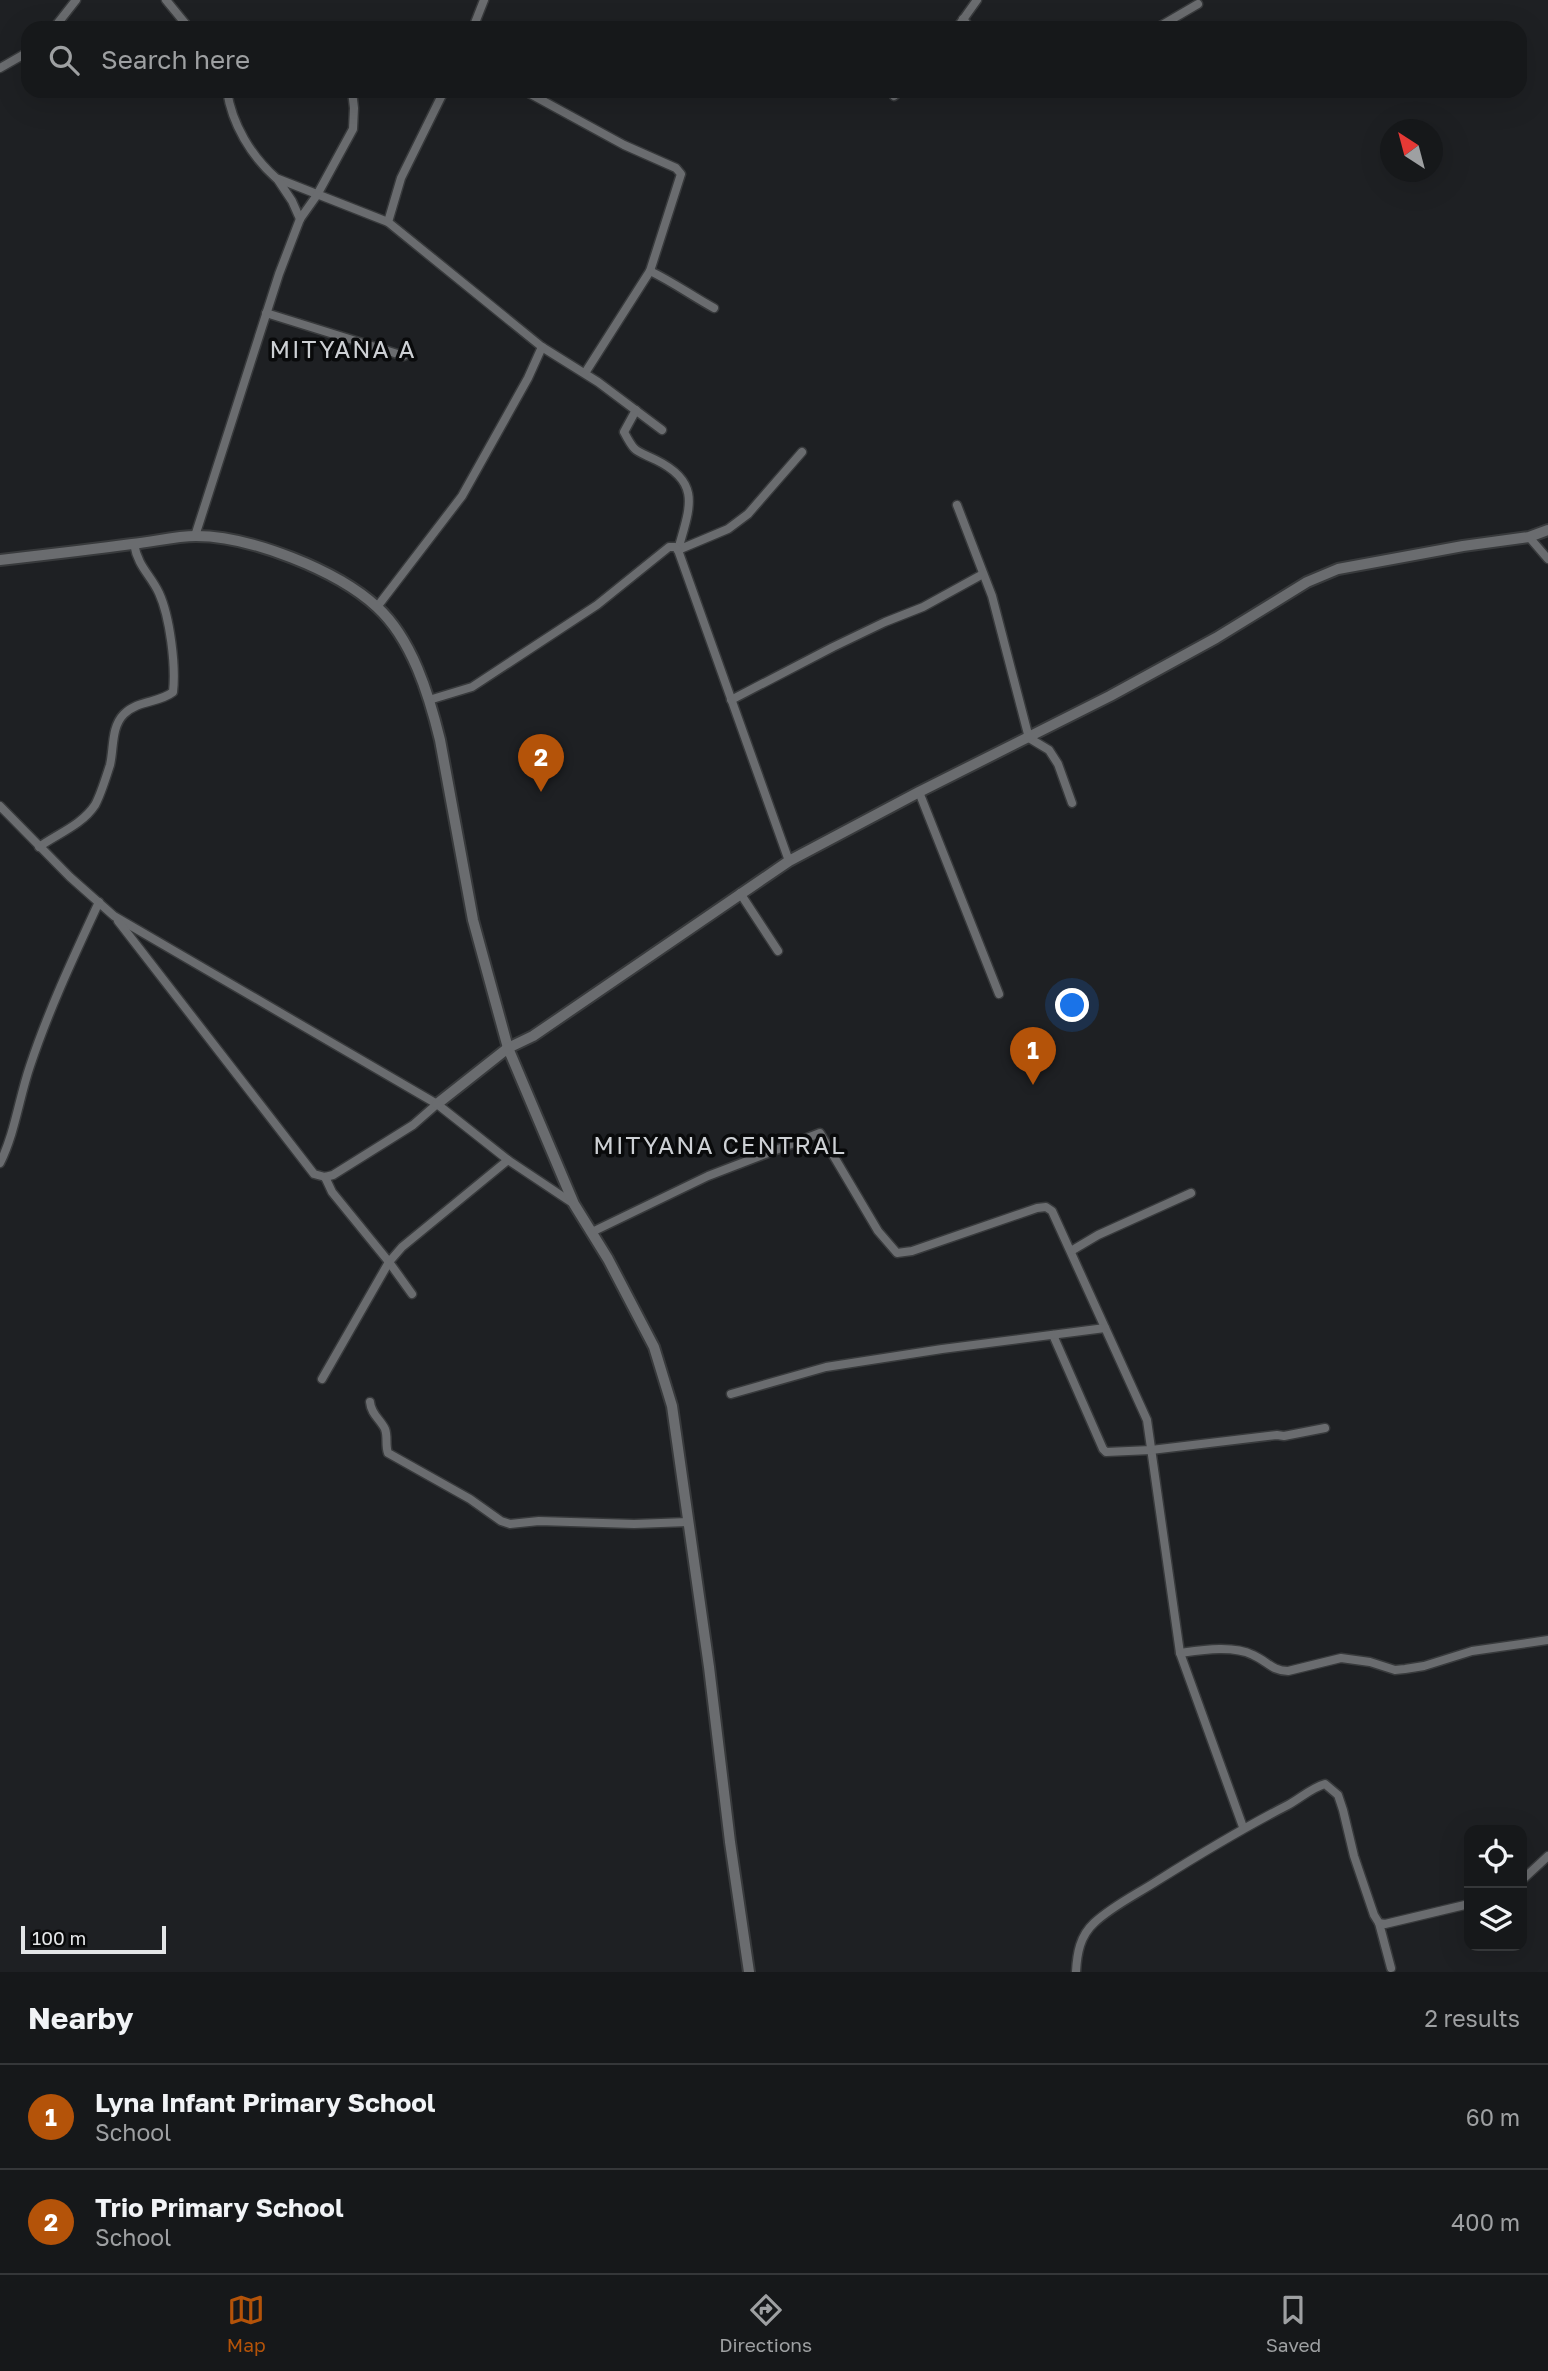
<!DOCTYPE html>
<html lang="en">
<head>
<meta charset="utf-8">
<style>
	body { margin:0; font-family:"Golos Text",sans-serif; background:#1f2123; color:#f1f3f6 }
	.controls { position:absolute; right:21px; bottom:21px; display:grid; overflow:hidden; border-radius:14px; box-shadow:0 7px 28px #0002 }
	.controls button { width:63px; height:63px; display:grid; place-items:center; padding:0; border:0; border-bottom:2px solid #353739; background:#16181a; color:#f1f3f6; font:35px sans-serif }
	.compass { position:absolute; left:1380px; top:119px; width:63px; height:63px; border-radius:50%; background:#16181a; box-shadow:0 7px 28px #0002; rotate:324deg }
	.scale { position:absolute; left:21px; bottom:18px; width:145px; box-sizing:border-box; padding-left:7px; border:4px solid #e3e5e7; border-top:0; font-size:19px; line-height:24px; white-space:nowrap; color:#e3e5e7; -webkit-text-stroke:5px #090a0b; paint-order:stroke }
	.you { position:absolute; left:1073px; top:1006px; width:24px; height:24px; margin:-18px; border:5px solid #fff; border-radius:50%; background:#1a73e8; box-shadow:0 0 0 10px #1a73e833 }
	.badge { display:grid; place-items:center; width:46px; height:46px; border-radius:50%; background:#b45309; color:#fff; font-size:23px; font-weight:700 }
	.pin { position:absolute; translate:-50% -58px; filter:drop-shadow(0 2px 4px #0008) }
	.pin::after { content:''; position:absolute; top:37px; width:24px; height:21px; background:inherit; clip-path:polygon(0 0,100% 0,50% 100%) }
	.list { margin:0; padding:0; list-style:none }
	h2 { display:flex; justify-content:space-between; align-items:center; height:91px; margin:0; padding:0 28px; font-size:30px }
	h2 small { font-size:23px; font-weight:400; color:#9ea0a2 }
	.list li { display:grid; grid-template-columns:46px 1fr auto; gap:21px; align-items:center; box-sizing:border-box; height:105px; padding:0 28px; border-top:2px solid #353739 }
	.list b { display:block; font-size:26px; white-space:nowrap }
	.list p { margin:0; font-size:23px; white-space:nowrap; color:#9ea0a2 }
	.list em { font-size:23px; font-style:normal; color:#9ea0a2 }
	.icon { flex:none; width:38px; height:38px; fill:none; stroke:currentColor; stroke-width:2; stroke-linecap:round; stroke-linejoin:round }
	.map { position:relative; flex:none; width:1548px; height:1972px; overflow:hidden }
	.search { position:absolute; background:#16181a; box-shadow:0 7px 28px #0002; left:21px; right:21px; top:21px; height:77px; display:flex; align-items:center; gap:18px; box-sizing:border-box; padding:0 24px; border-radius:21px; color:#9ea0a2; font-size:26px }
	.sheet { height:301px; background:#16181a }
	nav { display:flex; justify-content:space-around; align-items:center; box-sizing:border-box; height:98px; border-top:2px solid #353739; background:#16181a; font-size:19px; color:#9ea0a2 }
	nav a { display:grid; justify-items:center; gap:4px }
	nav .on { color:#b45309 }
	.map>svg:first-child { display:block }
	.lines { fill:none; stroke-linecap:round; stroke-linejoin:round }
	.street-casing { stroke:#383a3c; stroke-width:11 }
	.secondary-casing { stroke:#383a3c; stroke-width:14 }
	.street { stroke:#6a6c6f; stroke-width:8 }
	.secondary { stroke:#6a6c6f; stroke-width:10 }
	.labels { text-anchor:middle; stroke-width:7; stroke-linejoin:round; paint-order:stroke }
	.quarter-label { font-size:24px; letter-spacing:2px; fill:#cdd0d4; stroke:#090a0b }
</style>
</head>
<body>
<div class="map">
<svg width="1548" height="1972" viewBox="0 0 1548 1972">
	<rect width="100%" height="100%" fill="#1e2023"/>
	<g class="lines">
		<g class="street-casing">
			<g id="street">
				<polyline points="166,0 189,28"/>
				<polyline points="963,19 970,28"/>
				<polyline points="54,28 76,0"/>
				<polyline points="473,28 484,0"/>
				<polyline points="957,28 977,0"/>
				<polyline points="1157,28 1198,4"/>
				<polyline points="0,68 28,52"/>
				<path d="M227 91C232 124 251 156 276 178L388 222 542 347 598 382 662 430"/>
				<polyline points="525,91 624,145 676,168 681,174 650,271 585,373"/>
				<polyline points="894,96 900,91"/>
				<polyline points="278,180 292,201 300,219"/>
				<polyline points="388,222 401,178 444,91"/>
				<path d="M650 271C673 282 692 296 714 308"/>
				<polyline points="266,313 404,356"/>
				<path d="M636 410 624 432C635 453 635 450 656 460 703 483 689 509 678 550L728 529 748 514 802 452"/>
				<polyline points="957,505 992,596 1029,738 1049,750 1058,764 1072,803"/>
				<polyline points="195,536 279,274 300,219 317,195 353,129 354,108 352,91"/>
				<polyline points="1529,537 1548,559"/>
				<polyline points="377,607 462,496 528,378 542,347"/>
				<polyline points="429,700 472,687 597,605 669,547 675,547 678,550 789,861"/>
				<polyline points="731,700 833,647 885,622 923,607 983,574"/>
				<polyline points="919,792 999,994"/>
				<polyline points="0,806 70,877 114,916 437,1104 508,1160 574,1204"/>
				<path d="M39 847C57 834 82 825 95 805 101 794 106 777 110 765 114 748 111 727 124 714 138 700 159 703 173 692 176 666 170 617 159 593 150 574 138 567 134 544"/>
				<polyline points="740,893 778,951"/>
				<polyline points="118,921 314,1174 325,1177 333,1175 413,1125 437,1104"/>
				<path d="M0 1163C15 1133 19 1098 30 1066 49 1009 74 956 99 902"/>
				<polyline points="325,1177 332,1192 389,1262 412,1294"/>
				<polyline points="592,1232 708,1176 820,1133 878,1231 897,1253 912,1251 1037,1208 1046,1207 1052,1211 1147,1420 1180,1653 1243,1827"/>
				<polyline points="1071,1251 1098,1235 1191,1193"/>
				<polyline points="1053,1335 1103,1449 1106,1452 1151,1450 1277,1435 1284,1436 1325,1428"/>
				<polyline points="322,1379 389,1262 402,1247 508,1160"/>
				<polyline points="731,1394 826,1367 942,1349 1105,1328"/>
				<path d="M370 1402C371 1414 380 1419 385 1429 388 1437 385 1445 388 1453L470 1499 501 1521 510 1524 539 1521 634 1524 688 1522"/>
				<path d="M1180 1653C1202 1650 1233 1645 1253 1655 1267 1661 1272 1671 1288 1671L1341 1658 1370 1662 1395 1670 1405 1669 1424 1666 1472 1651 1548 1640"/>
				<polyline points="1522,1880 1548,1856"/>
				<polyline points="1379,1923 1391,1968"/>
				<path d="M1076 1972C1077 1953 1080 1936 1094 1923 1112 1906 1137 1894 1157 1881 1200 1854 1243 1828 1288 1805 1301 1798 1311 1788 1325 1784L1338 1795 1343 1810 1354 1856 1374 1915 1379 1923 1385 1924 1469 1904"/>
			</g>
		</g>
		<g class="secondary-casing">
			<g id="secondary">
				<path d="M0 560C44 555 88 550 132 544 153 542 175 536 196 536 250 536 337 570 377 607 412 639 429 695 440 740L473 920 508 1048 574 1204 608 1259 654 1347 672 1406 709 1667 730 1842 749 1972"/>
				<polyline points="437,1104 508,1048 533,1036 789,861 919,792 1110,696 1216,638 1307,582 1338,569 1463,546 1529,537 1548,530"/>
			</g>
		</g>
		<use href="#street" class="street"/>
		<use href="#secondary" class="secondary"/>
	</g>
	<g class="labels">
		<g class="quarter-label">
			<text x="343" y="358">MITYANA A</text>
			<text x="720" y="1154">MITYANA CENTRAL</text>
		</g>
	</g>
</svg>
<div class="controls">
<button><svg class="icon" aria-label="locate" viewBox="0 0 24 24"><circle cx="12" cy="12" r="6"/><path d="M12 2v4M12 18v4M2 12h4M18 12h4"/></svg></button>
<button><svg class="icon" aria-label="layers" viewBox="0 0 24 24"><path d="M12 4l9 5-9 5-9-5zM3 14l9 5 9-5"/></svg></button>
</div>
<svg class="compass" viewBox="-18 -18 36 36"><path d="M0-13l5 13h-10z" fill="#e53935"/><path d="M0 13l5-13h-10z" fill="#9ea0a2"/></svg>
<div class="scale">100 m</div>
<div class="you"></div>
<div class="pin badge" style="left:1033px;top:1085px">1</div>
<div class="pin badge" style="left:541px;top:792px">2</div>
<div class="search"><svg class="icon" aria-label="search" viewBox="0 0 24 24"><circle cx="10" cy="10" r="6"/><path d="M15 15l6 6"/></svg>Search here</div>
</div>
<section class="sheet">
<h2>Nearby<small>2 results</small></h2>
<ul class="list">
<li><span class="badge">1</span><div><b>Lyna Infant Primary School</b><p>School</p></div><em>60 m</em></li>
<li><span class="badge">2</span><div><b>Trio Primary School</b><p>School</p></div><em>400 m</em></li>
</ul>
</section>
<nav>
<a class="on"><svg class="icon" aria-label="map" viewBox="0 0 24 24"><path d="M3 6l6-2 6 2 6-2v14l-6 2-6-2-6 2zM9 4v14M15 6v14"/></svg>Map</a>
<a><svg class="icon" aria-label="directions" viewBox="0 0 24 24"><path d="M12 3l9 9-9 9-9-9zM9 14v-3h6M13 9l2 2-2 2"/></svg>Directions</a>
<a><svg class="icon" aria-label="saved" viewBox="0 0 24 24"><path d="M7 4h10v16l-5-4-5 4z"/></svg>Saved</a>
</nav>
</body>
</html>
